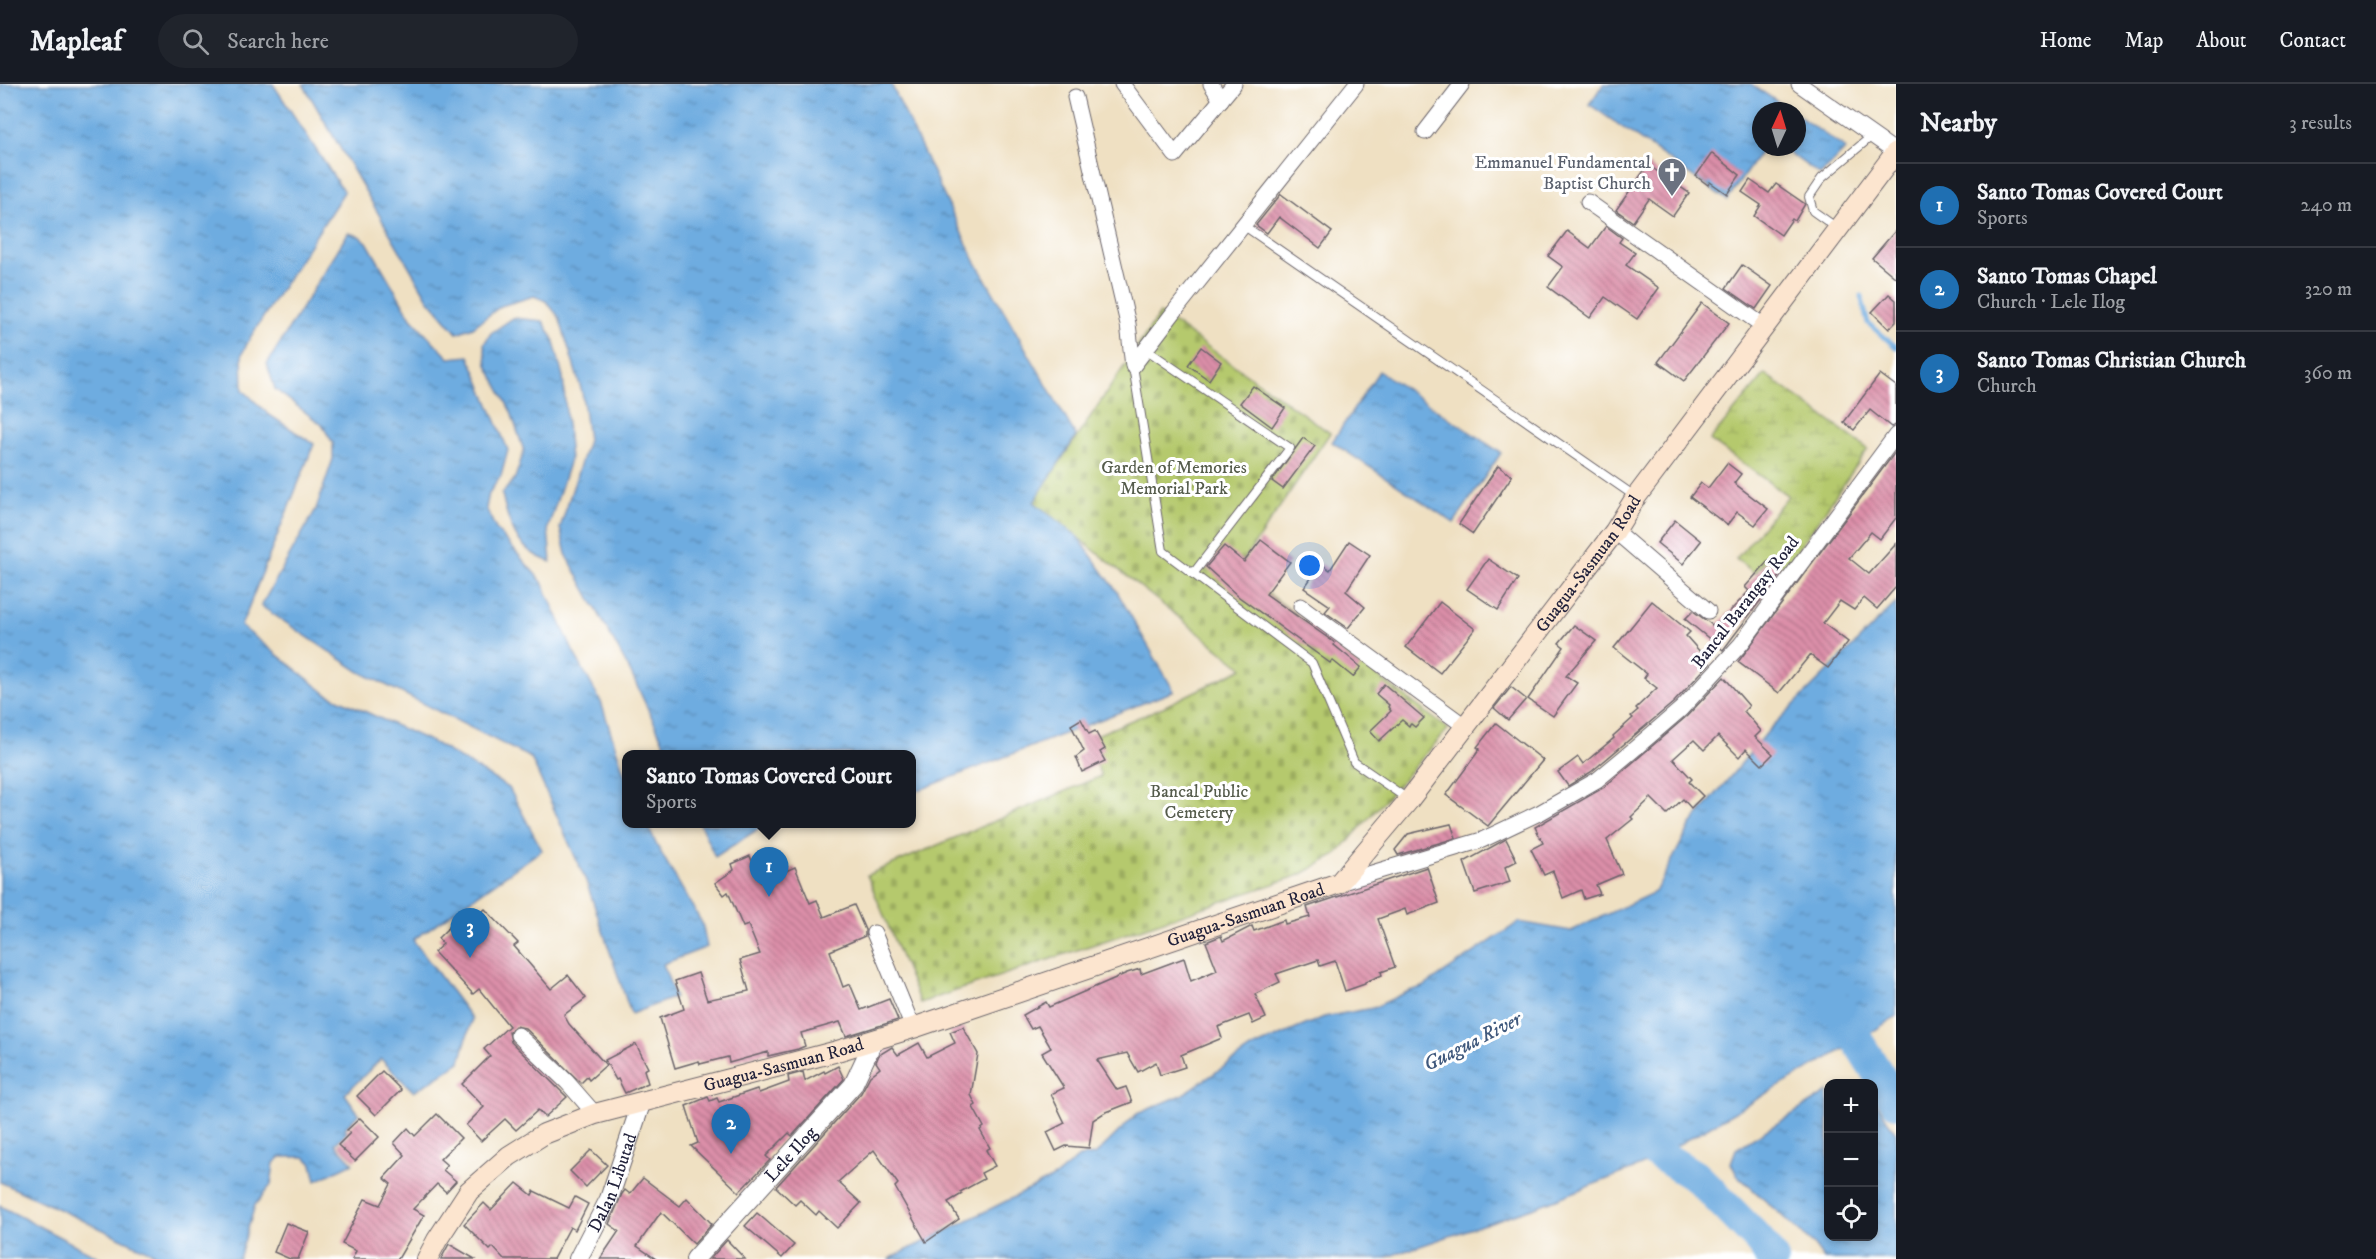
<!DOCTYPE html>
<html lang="en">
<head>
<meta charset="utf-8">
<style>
	body { margin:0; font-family:"IM FELL DW Pica",serif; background:#20242c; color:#f1f3f6 }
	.controls { position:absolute; right:18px; bottom:18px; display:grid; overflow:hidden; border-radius:12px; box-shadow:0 3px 9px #0003 }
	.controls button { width:54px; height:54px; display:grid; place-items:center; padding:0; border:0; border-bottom:2px solid #363941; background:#171b24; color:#f1f3f6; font:30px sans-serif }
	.compass { position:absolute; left:1752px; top:18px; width:54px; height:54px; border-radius:50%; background:#171b24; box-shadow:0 3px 9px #0003; rotate:4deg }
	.you { position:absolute; left:1310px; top:482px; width:21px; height:21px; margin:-15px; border:4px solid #fff; border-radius:50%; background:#1a73e8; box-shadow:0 0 0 9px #1a73e833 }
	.badge { display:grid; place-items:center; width:39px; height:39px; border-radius:50%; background:#1f6fb2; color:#fff; font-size:20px; font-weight:700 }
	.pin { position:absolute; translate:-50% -50px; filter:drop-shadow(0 2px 3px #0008) }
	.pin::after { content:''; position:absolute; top:32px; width:21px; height:18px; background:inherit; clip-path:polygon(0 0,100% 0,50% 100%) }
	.popup { position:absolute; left:622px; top:666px; width:294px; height:78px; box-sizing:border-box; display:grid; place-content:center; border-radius:12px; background:#171b24; filter:drop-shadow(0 2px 4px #0005); font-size:20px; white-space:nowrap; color:#9ea1a6 }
	.popup b { font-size:22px; color:#f1f3f6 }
	.popup::after { content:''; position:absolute; left:50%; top:100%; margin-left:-12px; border:12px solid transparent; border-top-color:#171b24 }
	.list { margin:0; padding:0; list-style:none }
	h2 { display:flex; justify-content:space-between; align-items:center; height:78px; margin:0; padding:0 24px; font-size:26px }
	h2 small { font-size:20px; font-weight:400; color:#9ea1a6 }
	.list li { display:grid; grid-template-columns:39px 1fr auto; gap:18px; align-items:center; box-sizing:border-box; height:84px; padding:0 24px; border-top:2px solid #363941 }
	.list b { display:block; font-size:22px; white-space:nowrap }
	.list p { margin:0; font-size:20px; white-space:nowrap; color:#9ea1a6 }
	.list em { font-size:20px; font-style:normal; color:#9ea1a6 }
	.icon { flex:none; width:33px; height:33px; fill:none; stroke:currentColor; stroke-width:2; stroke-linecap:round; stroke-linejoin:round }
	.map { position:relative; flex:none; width:1896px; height:1175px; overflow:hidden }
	header { display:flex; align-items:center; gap:36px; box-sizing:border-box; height:84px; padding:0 30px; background:#171b24; border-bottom:2px solid #363941 }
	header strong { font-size:28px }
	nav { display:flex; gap:33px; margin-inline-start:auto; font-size:21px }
	.search { width:420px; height:54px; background:#20242c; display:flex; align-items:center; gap:15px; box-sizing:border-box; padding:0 21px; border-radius:33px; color:#9ea1a6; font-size:22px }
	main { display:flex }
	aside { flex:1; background:#171b24 }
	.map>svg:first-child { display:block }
	.wetland { fill:url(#wetland-marsh); stroke:#6c7654; stroke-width:1.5 }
	.cemetery { fill:url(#cemetery-stones); stroke:#6c7654; stroke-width:1.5 }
	.water { fill:url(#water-ripples); stroke:#48678e; stroke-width:1.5 }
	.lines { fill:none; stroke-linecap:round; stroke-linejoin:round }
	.stream { stroke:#6eace0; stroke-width:5 }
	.river { stroke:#6eace0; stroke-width:32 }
	.building { fill:url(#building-back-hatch) }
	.service-casing { stroke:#6a646a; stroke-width:10 }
	.minor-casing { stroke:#6a646a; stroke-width:17 }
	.tertiary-casing { stroke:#6a646a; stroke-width:20 }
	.secondary-casing { stroke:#6a646a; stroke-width:22 }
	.service { stroke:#fff; stroke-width:8 }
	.minor { stroke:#fff; stroke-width:15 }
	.tertiary { stroke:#fff; stroke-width:18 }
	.secondary { stroke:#fce5cf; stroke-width:20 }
	.labels { text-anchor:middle; stroke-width:6; stroke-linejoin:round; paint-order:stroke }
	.worship-label { font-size:18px; fill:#5b616d; stroke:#fff; text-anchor:end }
	.park-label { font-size:18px; fill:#555c4c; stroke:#fff }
	.street-label { font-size:18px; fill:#22223b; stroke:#fff }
	.water-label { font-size:20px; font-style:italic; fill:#40597d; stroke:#fff }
</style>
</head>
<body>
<header>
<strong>Mapleaf</strong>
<div class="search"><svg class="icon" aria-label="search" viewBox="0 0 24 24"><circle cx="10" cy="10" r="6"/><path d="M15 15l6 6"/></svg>Search here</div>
<nav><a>Home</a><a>Map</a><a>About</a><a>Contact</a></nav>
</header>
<main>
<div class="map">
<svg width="1896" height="1175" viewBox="0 0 1896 1175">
	<defs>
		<pattern id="wetland-marsh" width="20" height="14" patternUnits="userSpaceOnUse" patternTransform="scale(1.5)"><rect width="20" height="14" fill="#b5c96d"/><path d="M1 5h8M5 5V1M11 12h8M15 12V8" fill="none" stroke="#9bac5f"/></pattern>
		<pattern id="cemetery-stones" width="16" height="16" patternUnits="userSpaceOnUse" patternTransform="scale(1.5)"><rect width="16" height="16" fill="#b5c96d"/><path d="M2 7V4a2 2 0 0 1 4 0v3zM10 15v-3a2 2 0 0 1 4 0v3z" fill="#9bac5f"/></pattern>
		<pattern id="water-ripples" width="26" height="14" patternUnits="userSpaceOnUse" patternTransform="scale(1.5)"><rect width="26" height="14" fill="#6eace0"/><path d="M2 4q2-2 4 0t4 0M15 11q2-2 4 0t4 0" fill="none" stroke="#5a8cb7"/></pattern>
		<pattern id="building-back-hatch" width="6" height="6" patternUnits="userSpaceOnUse" patternTransform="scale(1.5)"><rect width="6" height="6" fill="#dc8fa9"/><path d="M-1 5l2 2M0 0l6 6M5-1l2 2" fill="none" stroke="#b2748b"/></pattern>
	</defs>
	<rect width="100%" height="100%" fill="#fff"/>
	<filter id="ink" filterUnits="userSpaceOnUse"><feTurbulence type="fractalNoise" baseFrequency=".0167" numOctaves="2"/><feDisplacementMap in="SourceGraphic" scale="12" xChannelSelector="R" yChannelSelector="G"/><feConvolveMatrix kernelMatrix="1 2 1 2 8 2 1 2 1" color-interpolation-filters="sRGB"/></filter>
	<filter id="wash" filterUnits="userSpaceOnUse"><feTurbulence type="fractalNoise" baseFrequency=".008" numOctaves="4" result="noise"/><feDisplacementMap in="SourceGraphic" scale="24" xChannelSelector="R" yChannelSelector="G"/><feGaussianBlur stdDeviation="1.35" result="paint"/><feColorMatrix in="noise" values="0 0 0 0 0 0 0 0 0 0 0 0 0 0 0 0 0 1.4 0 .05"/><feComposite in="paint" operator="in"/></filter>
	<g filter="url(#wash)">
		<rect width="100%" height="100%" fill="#efe0c2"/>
		<polygon class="wetland" points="1765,290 1868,365 1785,484 1770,472 1755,489 1736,475 1788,412 1710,356"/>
		<polygon class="cemetery" points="1160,229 1330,349 1237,486 1448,645 1336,771 1300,791 920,919 867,791 1101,692 1087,655 1163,623 1243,584 1033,418"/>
		<g class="water">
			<polygon points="0,0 273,0 344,108 251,252 242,270 243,306 268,330 314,360 241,542 327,610 436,660 509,704 542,766 413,856 472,935 460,978 414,1008 381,975 345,1010 359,1030 345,1044 347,1048 335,1060 353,1079 316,1097 312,1080 305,1073 281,1073 274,1079 271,1101 255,1121 239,1175 166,1175 0,1098"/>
			<polygon points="303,0 891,0 974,175 1076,352 1034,418 1077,452 1116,506 1174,607 912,709 912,670 669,670 630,587 566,470 560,444 588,356 582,308 559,233 546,217 534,212 501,222 473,243 457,249 428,215"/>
			<polygon points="1604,0 1751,0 1791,27 1761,27 1761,63 1764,63 1727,116 1589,20"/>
			<polygon points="1797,31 1846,65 1820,91 1781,63 1797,63"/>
			<polygon points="348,149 359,152 367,158 411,234 449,274 469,272 508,366 501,392 489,409 486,424 496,445 542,498 573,567 601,618 626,695 626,740 647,740 657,762 702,839 707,863 663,880 675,913 631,930 586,797 531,674 360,588 261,522 316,425 333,375 333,359 322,341 275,305 267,280"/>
			<path d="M513 234 543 237 553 254 563 293 570 376 548 444 551 478C517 467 509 443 502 410L515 394 524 367 511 328 487 281 484 260 491 249Z"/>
			<polygon points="1379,287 1501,369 1454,439 1332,358"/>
			<polygon points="1896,519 1896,932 1863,954 1641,1082 1538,1122 1382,1175 889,1175 1055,1093 1079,1073 1095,1071 1137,1030 1182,1011 1252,964 1324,933 1373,924 1409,907 1423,903 1519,838 1571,847 1655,808 1692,739 1769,646"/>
			<polygon points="700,740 766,740 715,773"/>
			<polygon points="1828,1008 1828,1152 1874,1152 1874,1016 1896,1049 1896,1175 1824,1175 1813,1160 1737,1091 1731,1079 1736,1065"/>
			<polygon points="0,1122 102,1175 0,1175"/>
		</g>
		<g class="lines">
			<polyline class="stream" points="1861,212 1868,239 1896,263"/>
			<g class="river">
				<polyline points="1834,920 1896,1018"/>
				<polyline points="1624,1049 1698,1094 1758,1155 1773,1175"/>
			</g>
		</g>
		<g id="blocks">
			<g class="building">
				<polygon points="1712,69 1740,91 1727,110 1710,98 1708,101 1696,92"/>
				<polygon points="1648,81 1689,109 1673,132 1649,115 1633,138 1616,126"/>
				<polygon points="1750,96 1769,109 1776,100 1805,120 1795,137 1792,135 1781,151 1754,132 1761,121 1742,108"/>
				<polygon points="1281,110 1332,148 1320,164 1279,133 1267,149 1256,141"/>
				<polygon points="1606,142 1622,154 1619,158 1635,169 1626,181 1659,204 1637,235 1605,213 1590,234 1548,203 1563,183 1548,172 1567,147 1590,164"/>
				<polygon points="1896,146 1896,194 1872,174"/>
				<polygon points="1742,181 1772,202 1756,225 1726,204"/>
				<polygon points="1889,210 1896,216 1896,238 1889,245 1872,228"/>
				<polygon points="1702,219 1729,239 1684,297 1658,278"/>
				<polygon points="1201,263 1221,278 1209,296 1188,281"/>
				<polygon points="1880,290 1896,302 1896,341 1891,343 1870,326 1854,346 1844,338"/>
				<polygon points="1253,302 1285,324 1272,343 1240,319"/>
				<polygon points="1303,354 1315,362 1283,405 1272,397"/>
				<polygon points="1896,367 1896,434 1880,455 1871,448 1849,474 1869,490 1896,460 1896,503 1877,525 1864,514 1854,526 1840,517 1823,539 1848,558 1828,584 1810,571 1779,609 1738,578"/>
				<polygon points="1727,379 1741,390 1734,399 1768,425 1755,441 1737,428 1727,441 1690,413 1701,399 1708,404"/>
				<polygon points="1498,382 1512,392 1473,450 1459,440"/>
				<polygon points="1675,436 1701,457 1683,480 1657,459"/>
				<polygon points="1261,456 1290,478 1266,510 1335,559 1334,561 1361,583 1353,593 1332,576 1330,579 1239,513 1206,483 1224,462 1244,478"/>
				<polygon points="1349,457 1370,471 1346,507 1365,523 1348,544 1325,528 1330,522 1304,504 1321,480 1330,486"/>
				<polygon points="1488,475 1518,495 1498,526 1467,505"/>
				<polygon points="1769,476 1782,488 1723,566 1685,535 1693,527 1715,543 1749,507 1745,503"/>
				<polygon points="1652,517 1690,548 1686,552 1710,579 1674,618 1591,688 1568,702 1558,688 1578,673 1583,680 1614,654 1613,652 1633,634 1631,632 1638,626 1636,624 1657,604 1644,594 1647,590 1614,564"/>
				<polygon points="1440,518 1475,545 1440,589 1406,563"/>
				<polygon points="1574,541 1596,557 1566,592 1577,599 1553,632 1528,615 1564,563 1559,559"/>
				<polygon points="1724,593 1749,622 1744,627 1761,647 1755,653 1773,670 1762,681 1746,665 1739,673 1718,652 1704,666 1694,656 1673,675 1692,695 1689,698 1703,712 1691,724 1683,715 1667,730 1651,714 1631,733 1633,735 1607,756 1622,790 1596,801 1600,810 1584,815 1581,806 1563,814 1553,787 1544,791 1531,765 1543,759 1535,743 1603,704 1687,632"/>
				<polygon points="1384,600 1424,634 1415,643 1411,640 1409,642 1402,636 1379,657 1370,647 1391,627 1388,623 1389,621 1376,610"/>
				<polygon points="1511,603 1526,615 1508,636 1494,624"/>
				<polygon points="1081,635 1089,650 1095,647 1105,665 1100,668 1105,677 1082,688 1076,673 1084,667 1071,641"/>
				<polygon points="1496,639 1543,676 1488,742 1446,711 1480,665 1477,663"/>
				<polygon points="1451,740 1456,754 1398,771 1395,766 1408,750"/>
				<polygon points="1506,755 1517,777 1505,783 1510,798 1475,809 1464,778"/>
				<polygon points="750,772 761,798 795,783 810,819 817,816 824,833 854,821 865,846 865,852 830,867 843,903 850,900 861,926 889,915 898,936 846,952 840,938 801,949 805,962 798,965 768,972 768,968 729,979 728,973 700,980 699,977 675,984 660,934 684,925 675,897 698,889 707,916 749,907 740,876 760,870 748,841 743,843 728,808 724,811 715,799 734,786 732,780"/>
				<polygon points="1427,783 1439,819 1407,831 1405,825 1378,835 1395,883 1381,888 1382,891 1365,898 1365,900 1345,907 1335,877 1320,882 1318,876 1276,890 1280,898 1255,910 1266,934 1253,940 1249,931 1218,943 1222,954 1181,971 1185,983 1160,991 1156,978 1138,988 1127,969 1097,976 1117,1006 1126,1003 1132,1018 1104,1029 1093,1036 1089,1064 1066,1062 1056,1067 1047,1048 1065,1039 1051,1010 1064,1004 1042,969 1051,964 1038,942 1031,945 1023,931 1046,918 1049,923 1127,889 1140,885 1141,890 1184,874 1191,897 1217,886 1206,858 1221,852 1223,857 1252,842 1254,847 1284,836 1285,840 1310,833 1307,823"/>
				<polygon points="485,825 518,859 514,862 551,905 568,891 586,914 564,931 569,940 606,981 589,996 587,993 581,999 525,944 515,942 509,948 511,958 567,1013 545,1033 538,1026 516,1046 505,1035 481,1057 466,1041 484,1023 462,1000 490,972 484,965 509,942 479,905 473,910 434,868 443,860 438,854 457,835 464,843"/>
				<polygon points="963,943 978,970 971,1011 976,1021 973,1023 984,1043 980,1046 990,1064 986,1066 995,1082 981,1089 984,1095 960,1108 962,1110 948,1118 959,1135 926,1158 895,1103 898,1100 874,1066 838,1098 861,1119 837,1144 819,1127 816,1131 800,1116 795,1121 776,1103 861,1009 870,992 880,984 876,978 879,971 892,963 898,971 919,959 927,973 955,959 950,948"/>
				<polygon points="636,960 648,984 644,986 648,999 625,1009 618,995 616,996 605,976"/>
				<polygon points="838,982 844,995 792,1052 789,1049 766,1072 770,1076 739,1108 691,1062 698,1059 686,1022 708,1013 710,1017 717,1014 719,1018 757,1005 759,1009 789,998 788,992 803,988 805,997 824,987 825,989"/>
				<polygon points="382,987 401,1006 376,1031 357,1012"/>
				<polygon points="437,1030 461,1054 440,1075 447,1081 443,1086 456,1097 446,1108 437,1100 413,1125 424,1131 398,1175 352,1175 356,1167 342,1160 365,1115 380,1121 391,1100 384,1094 405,1071 394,1059 408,1044 415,1052"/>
				<polygon points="360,1034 379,1053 355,1077 338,1061 350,1049 347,1046"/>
				<polygon points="591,1066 607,1081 586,1103 570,1087"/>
				<polygon points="643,1094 680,1122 687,1114 712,1140 694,1160 661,1128 637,1162 656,1175 600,1175 619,1147 609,1140 622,1110 625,1106 630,1110"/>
				<polygon points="517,1099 532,1111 534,1107 569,1124 575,1113 588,1120 575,1146 570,1143 553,1175 504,1175 493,1163 490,1166 464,1140 484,1119 491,1126"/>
				<polygon points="757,1129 794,1161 782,1174 745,1142"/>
				<polygon points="286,1139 309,1148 298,1175 290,1175 274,1168"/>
				<polygon points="727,1156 745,1175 710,1175"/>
				<polygon points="449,1160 475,1175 441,1175"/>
			</g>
		</g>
	</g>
	<g filter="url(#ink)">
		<use href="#blocks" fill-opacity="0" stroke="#6a646a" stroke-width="1.5"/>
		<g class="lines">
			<g class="service-casing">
				<g id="service">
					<polyline points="1243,141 1636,413"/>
					<polyline points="1837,144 1813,127 1809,113 1822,94 1873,51"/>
					<polyline points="1147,266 1290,364 1193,490"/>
					<polyline points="1133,282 1163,467 1312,579 1354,678 1409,716"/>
				</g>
			</g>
			<g class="minor-casing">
				<g id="minor">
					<polyline points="1122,0 1175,71 1234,0"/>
					<polyline points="1211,0 1221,16"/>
					<polyline points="1799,0 1896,68"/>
					<polyline points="1075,13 1128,240 1133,282 1174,228 1356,0"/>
					<polyline points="1425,48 1462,0"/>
					<polyline points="1588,118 1765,243"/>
					<polyline points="1615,447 1708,527"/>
					<polyline points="1301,522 1466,643"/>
					<polyline points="1339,799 1482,756 1541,728 1597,696 1632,667 1681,625 1741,560 1896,351"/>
					<polyline points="874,849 913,944"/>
					<polyline points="518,951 567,998 595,1030"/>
				</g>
			</g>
			<g class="tertiary-casing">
				<g id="tertiary">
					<path id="s1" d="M578 1175 609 1115 641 1020"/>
					<path id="s2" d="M695 1175 853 1001 874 956"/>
				</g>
			</g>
			<g class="secondary-casing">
				<g id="secondary">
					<path id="s3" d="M427 1175 437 1156 469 1107 509 1072 544 1050 595 1030 834 968 913 944 1339 799 1409 716 1615 447 1636 413 1896 68"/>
				</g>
			</g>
			<use href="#service" class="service"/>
			<use href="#minor" class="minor"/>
			<use href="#tertiary" class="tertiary"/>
			<use href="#secondary" class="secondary"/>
		</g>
	</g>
	<defs>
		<g id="church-pin" transform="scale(1.5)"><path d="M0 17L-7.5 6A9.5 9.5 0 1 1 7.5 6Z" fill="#6b7280" stroke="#fff"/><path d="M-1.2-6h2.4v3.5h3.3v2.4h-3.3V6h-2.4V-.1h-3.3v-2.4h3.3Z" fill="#fff"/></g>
	</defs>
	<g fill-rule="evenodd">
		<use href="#church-pin" x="1672" y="88"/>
	</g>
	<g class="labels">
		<g class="worship-label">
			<text x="1651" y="84">Emmanuel Fundamental<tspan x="1651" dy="21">Baptist Church</tspan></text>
		</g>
		<g class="park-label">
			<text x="1174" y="389">Garden of Memories<tspan x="1174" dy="21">Memorial Park</tspan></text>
			<text x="1199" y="713">Bancal Public<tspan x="1199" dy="21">Cemetery</tspan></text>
		</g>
		<g class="street-label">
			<text dy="6" stroke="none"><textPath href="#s3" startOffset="1414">Guagua-Sasmuan Road</textPath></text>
			<text transform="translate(1745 518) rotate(-52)" y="6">Bancal Barangay Road</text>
			<text dy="6" stroke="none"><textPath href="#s3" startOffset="910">Guagua-Sasmuan Road</textPath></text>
			<text dy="6" stroke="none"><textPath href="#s3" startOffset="424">Guagua-Sasmuan Road</textPath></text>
			<text dy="6" stroke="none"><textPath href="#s2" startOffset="142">Lele Ilog</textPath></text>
			<text dy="6" stroke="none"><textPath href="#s1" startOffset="84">Dalan Libutad</textPath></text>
		</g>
		<g class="water-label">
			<text transform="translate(1472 957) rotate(-27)" y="7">Guagua River</text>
		</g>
	</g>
</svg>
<div class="controls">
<button>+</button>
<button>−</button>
<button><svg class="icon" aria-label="locate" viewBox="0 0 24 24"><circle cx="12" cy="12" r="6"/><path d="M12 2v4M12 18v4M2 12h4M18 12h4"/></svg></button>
</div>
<svg class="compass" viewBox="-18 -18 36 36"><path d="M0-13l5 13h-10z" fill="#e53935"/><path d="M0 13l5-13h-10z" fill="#9ea1a6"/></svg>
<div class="you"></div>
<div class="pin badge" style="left:769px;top:813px">1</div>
<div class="popup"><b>Santo Tomas Covered Court</b>Sports</div>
<div class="pin badge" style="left:731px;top:1070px">2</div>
<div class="pin badge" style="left:470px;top:874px">3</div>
</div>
<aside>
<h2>Nearby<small>3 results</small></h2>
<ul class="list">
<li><span class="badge">1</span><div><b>Santo Tomas Covered Court</b><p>Sports</p></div><em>240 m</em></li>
<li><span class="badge">2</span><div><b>Santo Tomas Chapel</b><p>Church · Lele Ilog</p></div><em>320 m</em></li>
<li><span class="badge">3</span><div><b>Santo Tomas Christian Church</b><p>Church</p></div><em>360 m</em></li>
</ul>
</aside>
</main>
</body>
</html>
